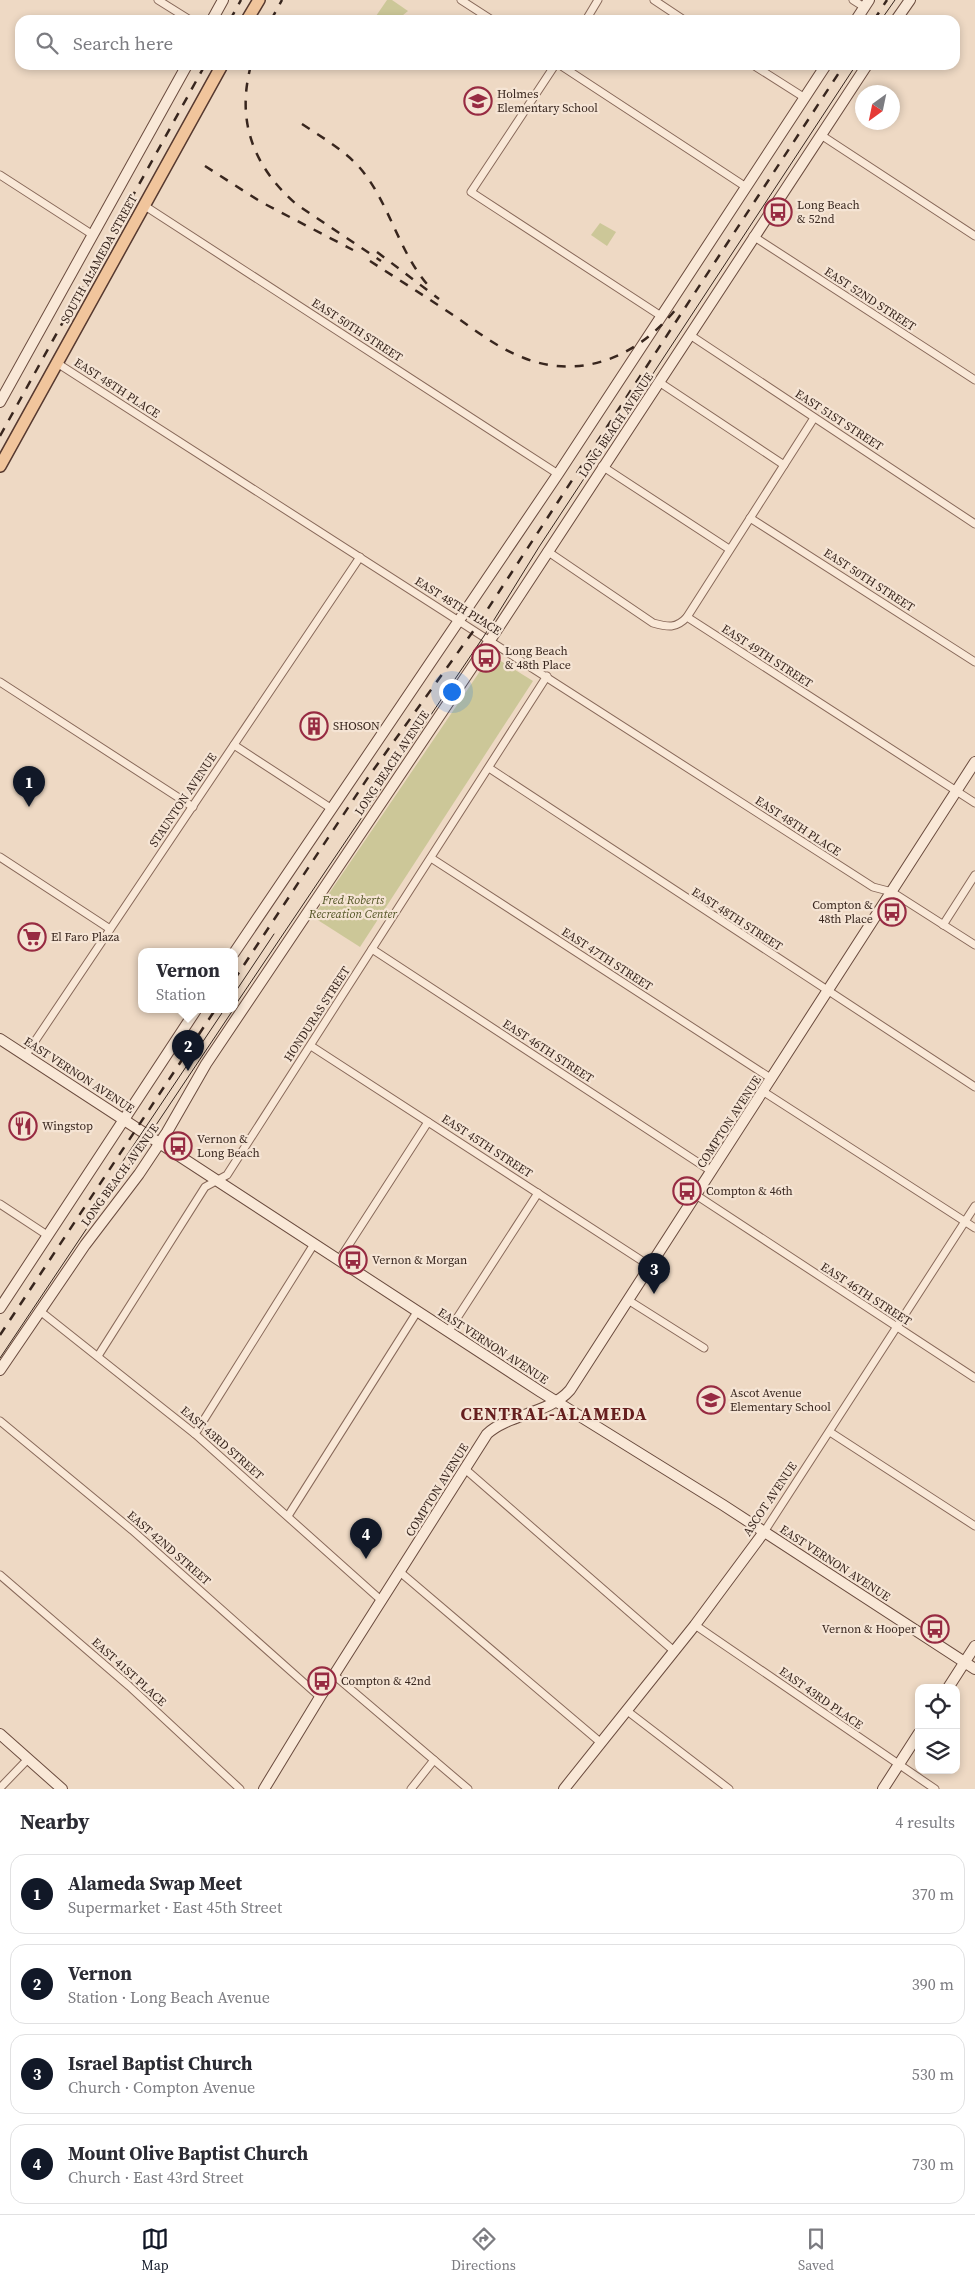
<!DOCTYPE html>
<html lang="en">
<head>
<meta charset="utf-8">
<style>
	body { margin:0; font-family:"Source Serif 4",serif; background:#f2f2f3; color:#2b2b33 }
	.controls { position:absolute; right:15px; bottom:15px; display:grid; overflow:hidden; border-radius:10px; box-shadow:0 2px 8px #0003 }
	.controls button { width:45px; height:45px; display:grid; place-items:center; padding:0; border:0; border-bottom:1px solid #e1e1e2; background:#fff; color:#2b2b33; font:25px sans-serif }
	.compass { position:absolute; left:855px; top:85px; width:45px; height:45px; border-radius:50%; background:#fff; box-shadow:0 2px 8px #0003; rotate:213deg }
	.you { position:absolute; left:451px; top:691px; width:18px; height:18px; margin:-12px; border:4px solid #fff; border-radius:50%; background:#1a73e8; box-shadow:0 0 0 8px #1a73e833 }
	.badge { display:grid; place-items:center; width:32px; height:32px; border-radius:50%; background:#111827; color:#fff; font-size:16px; font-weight:700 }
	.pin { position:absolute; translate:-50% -41px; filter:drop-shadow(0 1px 2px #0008) }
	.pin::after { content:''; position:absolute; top:26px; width:18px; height:15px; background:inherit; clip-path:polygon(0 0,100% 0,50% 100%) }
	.popup { position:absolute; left:138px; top:948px; width:100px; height:65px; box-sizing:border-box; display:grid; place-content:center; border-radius:10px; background:#fff; filter:drop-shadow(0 1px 4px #0005); font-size:16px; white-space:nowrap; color:#7c7c81 }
	.popup b { font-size:19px; color:#2b2b33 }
	.popup::after { content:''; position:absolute; left:50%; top:100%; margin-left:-10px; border:10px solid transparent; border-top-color:#fff }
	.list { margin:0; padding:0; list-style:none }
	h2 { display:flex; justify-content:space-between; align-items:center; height:65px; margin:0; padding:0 20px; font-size:21px }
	h2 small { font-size:16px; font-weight:400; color:#7c7c81 }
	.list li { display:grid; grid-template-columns:32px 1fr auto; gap:15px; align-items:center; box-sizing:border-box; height:80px; margin:0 10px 10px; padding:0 10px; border:1px solid #e1e1e2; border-radius:15px }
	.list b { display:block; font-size:19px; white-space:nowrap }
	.list p { margin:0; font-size:16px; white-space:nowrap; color:#7c7c81 }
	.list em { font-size:16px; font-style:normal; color:#7c7c81 }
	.icon { flex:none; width:28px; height:28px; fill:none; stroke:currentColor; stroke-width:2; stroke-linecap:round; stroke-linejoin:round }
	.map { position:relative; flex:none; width:975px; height:1789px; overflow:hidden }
	.search { position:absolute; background:#fff; box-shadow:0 2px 8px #0003; left:15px; right:15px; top:15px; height:55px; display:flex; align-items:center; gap:12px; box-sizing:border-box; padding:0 18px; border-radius:15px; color:#7c7c81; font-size:19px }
	.sheet { height:425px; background:#fff }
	nav { display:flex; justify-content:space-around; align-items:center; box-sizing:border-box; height:70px; border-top:1px solid #e1e1e2; background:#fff; font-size:14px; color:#7c7c81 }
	nav a { display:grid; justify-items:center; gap:2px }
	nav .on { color:#111827 }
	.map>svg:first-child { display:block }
	.green { fill:#ccc798 }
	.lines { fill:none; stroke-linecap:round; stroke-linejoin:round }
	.street-casing { stroke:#88695a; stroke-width:9 }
	.secondary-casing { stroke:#6a4b3e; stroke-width:12 }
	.primary-casing { stroke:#56392f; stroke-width:14 }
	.street { stroke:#f9e8d7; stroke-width:7 }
	.secondary { stroke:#f9e8d7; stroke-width:10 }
	.primary { stroke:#f1c59c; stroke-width:11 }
	.tram { stroke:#38261e; stroke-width:1 }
	.rail { stroke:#38261e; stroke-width:2.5; stroke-dasharray:9 9; stroke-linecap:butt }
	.labels { text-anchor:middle; stroke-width:4.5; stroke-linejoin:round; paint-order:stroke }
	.poi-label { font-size:12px; fill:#38261e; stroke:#f5e4d4; text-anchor:start }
	.street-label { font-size:12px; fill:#38261e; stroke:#f5e4d4 }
	.park-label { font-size:12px; font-style:italic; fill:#535525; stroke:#f5e4d4 }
	.district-label { font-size:18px; font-weight:bold; letter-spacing:1px; fill:#651e1e; stroke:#f5e4d4 }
</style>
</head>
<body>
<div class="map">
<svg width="975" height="1789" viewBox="0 0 975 1789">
	<rect width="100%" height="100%" fill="#eed9c4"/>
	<g class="green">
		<polygon points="387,0 392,0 408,11 397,20 381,20 376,16"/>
		<polygon points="600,223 616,232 607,246 591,235"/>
		<polygon points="491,655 533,681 360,947 313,917"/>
	</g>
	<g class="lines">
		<g class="street-casing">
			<g id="street">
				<polyline points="158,0 190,20"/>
				<polyline points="461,0 492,20"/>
				<polyline points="654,0 684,20"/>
				<polyline points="853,0 864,7"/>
				<polyline points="586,20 598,0"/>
				<polyline points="555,65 471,192 661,316"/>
				<polyline points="560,65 746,187"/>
				<polyline points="753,65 805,98"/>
				<polyline points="821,135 975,236"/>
				<polyline points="0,175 93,235"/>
				<polyline points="145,206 558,474"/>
				<polyline points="753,236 975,380"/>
				<polyline points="690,335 975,524"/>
				<polyline points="57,363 873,887 892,892 975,945"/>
				<polyline points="659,382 784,465"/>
				<polyline points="602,466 729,549"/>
				<polyline points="750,518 975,662"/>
				<path d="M547 551 653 623C668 627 676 629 687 617L975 803"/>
				<polyline points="687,617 814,418"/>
				<polyline points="0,682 193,807"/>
				<polyline points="234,745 332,809"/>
				<polyline points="489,768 975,1087"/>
				<polyline points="0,857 110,929"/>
				<polyline points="431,858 772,1079"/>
				<polyline points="943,925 975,875"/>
				<polyline points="372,949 711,1171"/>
				<polyline points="311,1046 650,1266"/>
				<polyline points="25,1056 360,557"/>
				<polyline points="764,1092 975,1228"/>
				<polyline points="696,1195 975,1378"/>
				<polyline points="0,1204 47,1235"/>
				<polyline points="339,1260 428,1122"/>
				<polyline points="628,1300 704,1348"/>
				<polyline points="40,1311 195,1434 382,1601"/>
				<polyline points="448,1332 538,1193"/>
				<polyline points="98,1356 205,1187 227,1175 547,676"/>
				<polyline points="0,1421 132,1530 320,1697"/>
				<polyline points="830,1432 975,1526"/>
				<polyline points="195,1434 314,1244"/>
				<polyline points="465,1469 674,1651"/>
				<polyline points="288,1516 417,1312"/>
				<polyline points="764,1532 975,1206"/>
				<polyline points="400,1572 600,1742"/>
				<polyline points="0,1575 129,1686 240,1789"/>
				<polyline points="695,1625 935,1789"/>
				<polyline points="334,1675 468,1789"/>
				<polyline points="626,1710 729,1789"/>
				<polyline points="0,1788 28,1759"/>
				<polyline points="411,1789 434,1760"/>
			</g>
		</g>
		<g class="secondary-casing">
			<g id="secondary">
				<polyline points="212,20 223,0"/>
				<polyline points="856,20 869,0"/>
				<polyline points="896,20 910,0"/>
				<polyline points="0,402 187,65"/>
				<polyline points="234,953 558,474 826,65"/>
				<polyline points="0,1039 541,1392 723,1505 975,1669"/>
				<polyline points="0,1308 196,1010"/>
				<polyline points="0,1370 85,1245 139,1174 167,1132 206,1064 483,651 867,65"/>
				<polyline points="948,1688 975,1646"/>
				<polyline points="0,1734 62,1789"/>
				<path d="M264 1789 320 1697 487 1434C508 1414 549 1414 570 1390L975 762"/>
				<polyline points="564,1789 695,1625 764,1532"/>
				<polyline points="883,1789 919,1733"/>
			</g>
		</g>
		<g class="primary-casing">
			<g id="primary">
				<polyline points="247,20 259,0"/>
				<polyline points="0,466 222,65"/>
			</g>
		</g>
		<use href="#street" class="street"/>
		<use href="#secondary" class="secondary"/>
		<use href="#primary" class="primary"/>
		<g class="tram">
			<polyline points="881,20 895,0"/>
			<polyline points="234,994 274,934"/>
			<polyline points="234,1007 484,636 539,547 856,65"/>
			<polyline points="117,1170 224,1010"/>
			<polyline points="0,1358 233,1010"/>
		</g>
		<g class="rail">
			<polyline points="230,20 241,0"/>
			<polyline points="271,20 282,0"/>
			<polyline points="874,20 887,0"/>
			<path d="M251 65C236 121 253 166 296 204L381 261"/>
			<path d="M302 124C323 138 344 150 360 168 389 202 398 250 427 284"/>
			<polyline points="205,166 261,202 353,250"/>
			<polyline points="377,252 439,299"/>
			<path d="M370 261C396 278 423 295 450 313 474 329 497 348 524 358 583 381 639 355 676 309"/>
			<polyline points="0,436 205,65"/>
			<polyline points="234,980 369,776 474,630 844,65"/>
			<polyline points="0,1335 215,1010"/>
		</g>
	</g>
	<defs>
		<g id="school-ring" transform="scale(1.4375)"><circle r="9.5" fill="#f5e4d4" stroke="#972b42" stroke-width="1.5"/><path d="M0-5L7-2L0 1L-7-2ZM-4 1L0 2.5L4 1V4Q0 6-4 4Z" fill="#972b42"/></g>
		<g id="bus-ring" transform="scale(1.4375)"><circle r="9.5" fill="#f5e4d4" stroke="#972b42" stroke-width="1.5"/><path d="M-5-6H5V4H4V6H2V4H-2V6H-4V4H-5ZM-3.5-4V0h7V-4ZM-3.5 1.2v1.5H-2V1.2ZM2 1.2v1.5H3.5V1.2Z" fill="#972b42"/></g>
		<g id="building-ring" transform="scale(1.4375)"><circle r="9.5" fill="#f5e4d4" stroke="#972b42" stroke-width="1.5"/><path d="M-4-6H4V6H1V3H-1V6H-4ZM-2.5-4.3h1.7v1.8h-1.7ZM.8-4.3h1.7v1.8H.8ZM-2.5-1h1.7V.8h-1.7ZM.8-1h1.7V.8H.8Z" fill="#972b42"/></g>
		<g id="supermarket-ring" transform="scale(1.4375)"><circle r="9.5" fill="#f5e4d4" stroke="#972b42" stroke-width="1.5"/><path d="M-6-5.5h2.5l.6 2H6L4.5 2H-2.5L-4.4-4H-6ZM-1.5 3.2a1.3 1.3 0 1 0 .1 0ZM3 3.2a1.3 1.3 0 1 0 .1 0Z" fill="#972b42"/></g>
		<g id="restaurant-ring" transform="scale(1.4375)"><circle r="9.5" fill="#f5e4d4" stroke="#972b42" stroke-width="1.5"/><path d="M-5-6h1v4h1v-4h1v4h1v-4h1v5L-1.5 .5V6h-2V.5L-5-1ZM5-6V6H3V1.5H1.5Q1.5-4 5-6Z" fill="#972b42"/></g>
	</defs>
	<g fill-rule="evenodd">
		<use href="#school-ring" x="478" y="101"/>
		<use href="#bus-ring" x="778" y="212"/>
		<use href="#bus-ring" x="486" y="658"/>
		<use href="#building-ring" x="314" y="726"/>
		<use href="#bus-ring" x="892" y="912"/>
		<use href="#supermarket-ring" x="32" y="937"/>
		<use href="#restaurant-ring" x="23" y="1126"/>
		<use href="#bus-ring" x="178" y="1146"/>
		<use href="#bus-ring" x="687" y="1191"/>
		<use href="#bus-ring" x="353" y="1260"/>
		<use href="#school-ring" x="711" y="1400"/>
		<use href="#bus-ring" x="935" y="1629"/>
		<use href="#bus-ring" x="322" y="1681"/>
	</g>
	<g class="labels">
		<g class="poi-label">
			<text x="497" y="98">Holmes<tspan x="497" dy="14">Elementary School</tspan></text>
			<text x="797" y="209">Long Beach<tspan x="797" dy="14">&amp; 52nd</tspan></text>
			<text x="505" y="655">Long Beach<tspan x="505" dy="14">&amp; 48th Place</tspan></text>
			<text x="333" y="730">SHOSON</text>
			<text x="873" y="909" text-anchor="end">Compton &amp;<tspan x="873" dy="14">48th Place</tspan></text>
			<text x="51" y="941">El Faro Plaza</text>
			<text x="42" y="1130">Wingstop</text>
			<text x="197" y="1143">Vernon &amp;<tspan x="197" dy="14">Long Beach</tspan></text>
			<text x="706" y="1195">Compton &amp; 46th</text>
			<text x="372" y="1264">Vernon &amp; Morgan</text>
			<text x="730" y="1397">Ascot Avenue<tspan x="730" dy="14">Elementary School</tspan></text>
			<text x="916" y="1633" text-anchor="end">Vernon &amp; Hooper</text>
			<text x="341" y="1685">Compton &amp; 42nd</text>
		</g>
		<g class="street-label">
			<text transform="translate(99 259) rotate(-61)" y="4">SOUTH ALAMEDA STREET</text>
			<text transform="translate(870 299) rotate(33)" y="4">EAST 52ND STREET</text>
			<text transform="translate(357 330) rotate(33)" y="4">EAST 50TH STREET</text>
			<text transform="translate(117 388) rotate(33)" y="4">EAST 48TH PLACE</text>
			<text transform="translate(839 420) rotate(33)" y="4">EAST 51ST STREET</text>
			<text transform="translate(616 425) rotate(-56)" y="4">LONG BEACH AVENUE</text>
			<text transform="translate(869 580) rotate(33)" y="4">EAST 50TH STREET</text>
			<text transform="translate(458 606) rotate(32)" y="4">EAST 48TH PLACE</text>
			<text transform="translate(767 656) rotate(33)" y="4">EAST 49TH STREET</text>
			<text transform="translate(392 763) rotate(-56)" y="4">LONG BEACH AVENUE</text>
			<text transform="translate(183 800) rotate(-56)" y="4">STAUNTON AVENUE</text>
			<text transform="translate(798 826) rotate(33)" y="4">EAST 48TH PLACE</text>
			<text transform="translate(737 919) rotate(33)" y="4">EAST 48TH STREET</text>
			<text transform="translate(607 959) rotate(33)" y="4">EAST 47TH STREET</text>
			<text transform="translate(317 1014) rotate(-57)" y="4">HONDURAS STREET</text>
			<text transform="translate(548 1051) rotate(33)" y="4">EAST 46TH STREET</text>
			<text transform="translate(79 1075) rotate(33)" y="4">EAST VERNON AVENUE</text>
			<text transform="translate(729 1122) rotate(-57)" y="4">COMPTON AVENUE</text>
			<text transform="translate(487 1146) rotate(33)" y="4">EAST 45TH STREET</text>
			<text transform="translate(120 1175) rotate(-54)" y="4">LONG BEACH AVENUE</text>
			<text transform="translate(866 1294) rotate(33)" y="4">EAST 46TH STREET</text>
			<text transform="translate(493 1346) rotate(33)" y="4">EAST VERNON AVENUE</text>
			<text transform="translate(222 1443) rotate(41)" y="4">EAST 43RD STREET</text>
			<text transform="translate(437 1490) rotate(-58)" y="4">COMPTON AVENUE</text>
			<text transform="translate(770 1499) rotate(-56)" y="4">ASCOT AVENUE</text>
			<text transform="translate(169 1548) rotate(41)" y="4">EAST 42ND STREET</text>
			<text transform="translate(835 1563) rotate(33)" y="4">EAST VERNON AVENUE</text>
			<text transform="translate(129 1672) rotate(42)" y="4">EAST 41ST PLACE</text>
			<text transform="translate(821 1698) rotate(35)" y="4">EAST 43RD PLACE</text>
		</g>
		<g class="park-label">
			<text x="353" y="904">Fred Roberts<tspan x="353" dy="14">Recreation Center</tspan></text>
		</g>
		<g class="district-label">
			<text x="554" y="1420">CENTRAL-ALAMEDA</text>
		</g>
	</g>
</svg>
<div class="controls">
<button><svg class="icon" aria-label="locate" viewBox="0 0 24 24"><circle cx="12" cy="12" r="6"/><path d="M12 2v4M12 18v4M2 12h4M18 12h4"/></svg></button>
<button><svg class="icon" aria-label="layers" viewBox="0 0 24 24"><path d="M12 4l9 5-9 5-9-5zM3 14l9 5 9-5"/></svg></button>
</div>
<svg class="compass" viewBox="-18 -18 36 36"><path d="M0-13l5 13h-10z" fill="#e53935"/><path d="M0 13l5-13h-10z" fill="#7c7c81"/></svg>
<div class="you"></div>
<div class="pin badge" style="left:29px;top:807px">1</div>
<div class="pin badge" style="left:188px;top:1071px">2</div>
<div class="popup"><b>Vernon</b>Station</div>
<div class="pin badge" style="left:654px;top:1294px">3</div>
<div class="pin badge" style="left:366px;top:1559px">4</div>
<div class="search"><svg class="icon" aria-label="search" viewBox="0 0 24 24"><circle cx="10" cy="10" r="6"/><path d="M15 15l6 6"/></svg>Search here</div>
</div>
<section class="sheet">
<h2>Nearby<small>4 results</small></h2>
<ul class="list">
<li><span class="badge">1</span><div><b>Alameda Swap Meet</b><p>Supermarket · East 45th Street</p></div><em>370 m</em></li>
<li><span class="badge">2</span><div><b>Vernon</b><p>Station · Long Beach Avenue</p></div><em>390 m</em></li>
<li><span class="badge">3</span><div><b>Israel Baptist Church</b><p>Church · Compton Avenue</p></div><em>530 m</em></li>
<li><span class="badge">4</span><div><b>Mount Olive Baptist Church</b><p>Church · East 43rd Street</p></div><em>730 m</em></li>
</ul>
</section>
<nav>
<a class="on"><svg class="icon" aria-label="map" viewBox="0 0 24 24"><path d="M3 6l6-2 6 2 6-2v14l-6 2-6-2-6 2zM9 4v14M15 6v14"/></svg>Map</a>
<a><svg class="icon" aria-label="directions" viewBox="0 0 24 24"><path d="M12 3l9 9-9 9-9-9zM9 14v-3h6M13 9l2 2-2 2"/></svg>Directions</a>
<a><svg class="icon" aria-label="saved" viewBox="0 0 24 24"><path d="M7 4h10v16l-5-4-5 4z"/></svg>Saved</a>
</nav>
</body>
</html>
